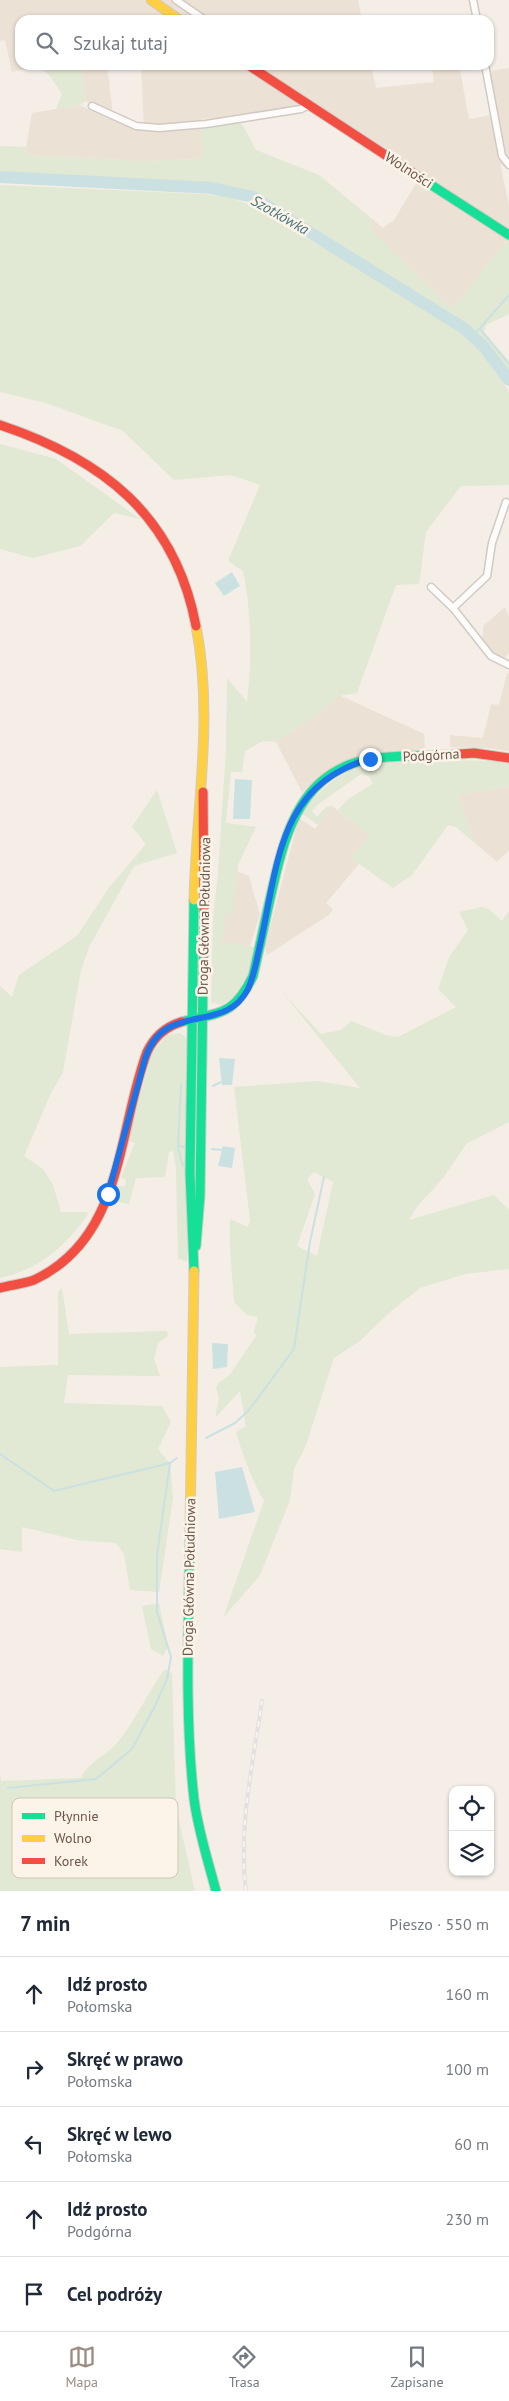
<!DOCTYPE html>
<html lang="pl">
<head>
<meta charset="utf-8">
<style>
	body { margin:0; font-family:"PT Sans",sans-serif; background:#f6f6f7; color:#1f2937 }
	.controls { position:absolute; right:15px; bottom:15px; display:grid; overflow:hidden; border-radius:10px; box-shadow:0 1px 4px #0004 }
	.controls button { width:45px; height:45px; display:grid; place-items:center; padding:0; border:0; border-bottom:1px solid #e0e1e3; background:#fff; color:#1f2937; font:25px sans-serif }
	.stop { position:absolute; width:15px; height:15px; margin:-11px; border:4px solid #1a73e8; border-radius:50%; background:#fff }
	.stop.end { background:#1a73e8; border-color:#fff; box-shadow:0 1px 5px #0008 }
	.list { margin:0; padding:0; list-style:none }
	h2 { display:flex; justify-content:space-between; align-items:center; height:65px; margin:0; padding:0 20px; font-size:21px }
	h2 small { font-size:16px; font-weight:400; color:#747a83 }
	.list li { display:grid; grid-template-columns:32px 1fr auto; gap:15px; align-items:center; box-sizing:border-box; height:75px; padding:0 20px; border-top:1px solid #e0e1e3 }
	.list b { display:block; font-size:19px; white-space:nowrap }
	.list p { margin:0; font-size:16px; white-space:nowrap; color:#747a83 }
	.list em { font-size:16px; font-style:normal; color:#747a83 }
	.icon { flex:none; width:28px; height:28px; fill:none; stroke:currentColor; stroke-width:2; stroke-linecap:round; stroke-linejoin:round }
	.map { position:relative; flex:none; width:509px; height:1891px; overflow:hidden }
	.search { position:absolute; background:#fff; box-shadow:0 1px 4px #0004; left:15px; right:15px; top:15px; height:55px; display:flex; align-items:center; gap:12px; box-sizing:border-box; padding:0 18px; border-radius:15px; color:#747a83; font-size:19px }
	.sheet { height:440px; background:#fff }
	nav { display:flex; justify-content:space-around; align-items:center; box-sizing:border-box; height:70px; border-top:1px solid #e0e1e3; background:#fff; font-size:14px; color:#747a83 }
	nav a { display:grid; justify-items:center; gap:2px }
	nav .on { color:#9c8c82 }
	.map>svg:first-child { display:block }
	.residential { fill:#ece1d5 }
	.green { fill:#e1e8d3; fill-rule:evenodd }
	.water { fill:#cbe1e1 }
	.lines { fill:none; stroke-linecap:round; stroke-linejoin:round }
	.stream { stroke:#cbe1e1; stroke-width:2 }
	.river { stroke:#cbe1e1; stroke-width:12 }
	.street-casing { stroke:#d1cac3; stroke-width:9 }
	.fast-casing { stroke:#d2cbc4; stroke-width:11 }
	.slow-casing { stroke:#d2cbc4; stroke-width:11 }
	.jam-casing { stroke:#d2cbc4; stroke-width:11 }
	.street { stroke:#fdfcfb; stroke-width:6 }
	.fast { stroke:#16e098; stroke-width:9 }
	.slow { stroke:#ffcf43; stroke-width:9 }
	.jam { stroke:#f24e42; stroke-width:9 }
	.rail-casing { stroke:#e3e0e3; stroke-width:4 }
	.rail { stroke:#fcf4e8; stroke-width:2; stroke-dasharray:5.5; stroke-linecap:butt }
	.route { stroke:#1a73e8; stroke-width:6 }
	.labels { text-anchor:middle; stroke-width:5; stroke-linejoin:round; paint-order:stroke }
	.street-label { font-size:14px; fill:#6d574c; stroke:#fcf4e8 }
	.water-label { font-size:15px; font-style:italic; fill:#48777f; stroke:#fcf4e8 }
	.key { fill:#fcf4e8; stroke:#d1c5b9; stroke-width:1 }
	.key-label { font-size:14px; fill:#6d574c }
</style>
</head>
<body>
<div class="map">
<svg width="509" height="1891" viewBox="0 0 509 1891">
	<rect width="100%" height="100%" fill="#f4eee7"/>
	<g class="residential">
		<polygon points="0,0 144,0 174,20 20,20 20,65 44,65 12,72 5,40 0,41"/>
		<polygon points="160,0 358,0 362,20 190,20"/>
		<polygon points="80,65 107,65 113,115 86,101"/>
		<polygon points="141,65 241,65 300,105 254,116 201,119 202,159 141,161 25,155 32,113 79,105 120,123 144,128"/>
		<polygon points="257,65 371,65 376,88 434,82 432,66 459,65 469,119 497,114 490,71 509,68 509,169 500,164 509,205 509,229 385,150"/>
		<polygon points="418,180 507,239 462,298 451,308 370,228 371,218 383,228 394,220"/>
		<polygon points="505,607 509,617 509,653 504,659 493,654 480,639 483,637 483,626"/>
		<polygon points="507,673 509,673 509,751 488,748 450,747 450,735 483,738 491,704 499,705"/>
		<polygon points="339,695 424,734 425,749 366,754 343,762 302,792 276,742 311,719"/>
		<polygon points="509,786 509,850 497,862 475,843 457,795"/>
		<polygon points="332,806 370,835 352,858 359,864 326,903 333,909 329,915 267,955 265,946 299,818 315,829"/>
		<polygon points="236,871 249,876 260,914 250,946 221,943 225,911"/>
	</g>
	<g class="green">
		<polygon points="44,65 80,65 86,101 79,105 56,109 62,94 50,76 37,66"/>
		<polygon points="241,122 256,150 319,175 371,218 370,228 451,308 462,298 507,239 509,241 509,314 486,325 484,332 509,361 509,378 481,340 449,315 257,194 213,185 0,173 0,146 26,147 25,155 141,161 202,159 201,127"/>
		<path d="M0 185 222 195 257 207 293 231 346 260 447 320 470 338 489 359 509 392V485L461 486 426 532 419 584 396 585 357 693 339 696 311 719 276 742 263 741 245 751 242 772H231L226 823 256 827 238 865 233 913 226 914 222 942 255 947 248 973 236 996 221 1005 211 1002 213 918 218 874 226 749 227 678 247 702C252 659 252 614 243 571L228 561 260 485 231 475 174 480 123 431 46 403 0 392Z"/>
		<polygon points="0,444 56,459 140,519 114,513 80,546 33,558 0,549"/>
		<path d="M496 761 509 764V786L457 795 475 843 456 827 448 825 412 875 393 888 351 858 370 835 338 810 348 799 373 784 369 776 361 774 317 805 312 811 317 817 326 807 332 806 318 825 301 813C316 795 337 773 361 766 399 756 456 761 496 761Z"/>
		<path d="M157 790 177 853 134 866 90 945 81 970 63 1072 51 1093 24 1156 43 1169 53 1185 61 1212H88L87 1216C63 1248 40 1269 0 1278V986L12 997 19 975 77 936 108 889 146 844 132 827Z"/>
		<path d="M482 907 489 909 502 921 509 911V1122L466 1144 443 1178 416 1208 409 1220 494 1195 509 1210V1269L465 1274 420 1288 390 1312 361 1340 334 1358 306 1445 294 1469 290 1500 260 1575 223 1618 264 1501C252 1480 243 1456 236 1432L246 1426 240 1391 215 1418 219 1398 216 1388 219 1382 229 1376 256 1336 254 1331 258 1317 247 1315 234 1302C232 1274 229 1247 230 1219L248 1227 250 1220 234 1087 317 1081 360 1088 282 992 321 1034 341 1030 351 1021 386 1035 398 1037 456 1007 438 989 449 957 468 930 459 912ZM314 1172 333 1182 317 1256 297 1246 315 1194 307 1179Z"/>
		<polygon points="180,1033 188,1039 189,1049 187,1261 178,1259 176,1169 173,1151 169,1152 165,1177 136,1178 129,1204 113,1201 118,1186 125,1186 126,1180 121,1177 135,1143 128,1140 152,1053 167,1035"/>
		<polygon points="62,1288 69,1334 167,1331 168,1336 158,1343 154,1359 160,1376 68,1375 64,1403 162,1406 171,1422 158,1449 170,1464 173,1498 159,1592 130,1590 124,1554 116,1543 77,1540 22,1527 22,1552 0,1549 0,1367 58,1365 58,1292"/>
		<polygon points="159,1603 168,1647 163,1656 151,1649 142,1606"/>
		<path d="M165 1669 172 1674 176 1808 195 1891H0V1772L1 1781 81 1778C90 1760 105 1757 117 1743 136 1720 148 1692 165 1669Z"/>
	</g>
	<g class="water">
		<polygon points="232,572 240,586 224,596 215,583"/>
		<polygon points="235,779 252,780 250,819 233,819"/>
		<polygon points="219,1058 235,1059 232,1085 222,1085"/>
		<polygon points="223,1146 235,1148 232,1168 218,1166"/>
		<polygon points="212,1343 228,1344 227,1367 213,1369"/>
		<polygon points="242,1467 255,1512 219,1519 215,1472"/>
	</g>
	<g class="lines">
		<g class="stream">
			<polyline points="480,329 509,364"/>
			<polyline points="473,336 509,295"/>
			<polyline points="181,1084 178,1148 183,1166"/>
			<polyline points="213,1086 221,1082"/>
			<polyline points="178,1146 185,1147"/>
			<polyline points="212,1149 222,1150"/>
			<polyline points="206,1438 235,1423 249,1410 294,1349 310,1242 324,1177"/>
			<polyline points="0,1454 54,1491 170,1463 177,1458"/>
			<polyline points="8,1788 96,1779 132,1749 155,1706 167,1679 171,1657 157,1612 157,1555 170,1463"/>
		</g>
		<polyline class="river" points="0,177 212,188 253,197 465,329 484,347 509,380"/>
		<g class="street-casing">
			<g id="street">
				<polyline points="176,0 205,20"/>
				<polyline points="473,0 477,20"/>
				<polyline points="485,65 502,156 509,165"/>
				<polyline points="92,106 136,126 159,128 206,124 301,109 310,105"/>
				<polyline points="431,587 453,608 491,656 509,665"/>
				<polyline points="453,608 487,576 492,543 506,502"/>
			</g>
		</g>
		<g class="fast-casing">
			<g id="fast">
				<polyline points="422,179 509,235"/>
				<path d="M181 1022C220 1012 234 1016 253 976 260 946 266 916 273 886 286 829 303 771 370 759 395 755 422 756 447 755"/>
				<polyline points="196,1246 200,1196 204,909"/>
				<polyline points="194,1271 190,1173 194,900"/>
				<path d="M190 1530C189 1619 184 1710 194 1799 198 1830 208 1861 216 1891"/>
			</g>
		</g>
		<g class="slow-casing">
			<g id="slow">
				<polyline points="151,0 180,20"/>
				<path d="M194 900C196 809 214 717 196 626"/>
				<polyline points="190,1530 194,1271"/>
			</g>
		</g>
		<g class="jam-casing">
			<g id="jam">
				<polyline points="248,65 422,179"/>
				<path d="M0 425C102 459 175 515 196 626"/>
				<polyline points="447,755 474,753 509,758"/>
				<polyline points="203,792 204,909"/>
				<path d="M0 1288C11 1285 23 1284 34 1280 124 1238 117 1132 147 1052 154 1037 165 1027 181 1022"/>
			</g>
		</g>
		<use href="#street" class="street"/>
		<use href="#fast" class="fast"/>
		<use href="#slow" class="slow"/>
		<use href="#jam" class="jam"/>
		<g class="rail-casing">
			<path id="rail" d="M246 1891C238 1828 253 1763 262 1701"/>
		</g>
		<use href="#rail" class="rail"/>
	</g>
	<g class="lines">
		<path class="route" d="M108 1194 145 1059C164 999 224 1036 248 989 255 974 257 957 261 941 278 863 279 784 370 759"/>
	</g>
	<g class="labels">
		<g class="street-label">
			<text transform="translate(409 170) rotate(33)" y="5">Wolności</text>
			<text transform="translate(431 755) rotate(-3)" y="5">Podgórna</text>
			<text transform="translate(204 916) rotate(-89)" y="5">Droga Główna Południowa</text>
			<text transform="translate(189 1577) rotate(-89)" y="5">Droga Główna Południowa</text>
		</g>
		<g class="water-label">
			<text transform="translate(280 215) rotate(30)" y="5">Szotkówka</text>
		</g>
	</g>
	<rect x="12" y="1798" width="166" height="80" rx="8" class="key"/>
	<rect x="22" y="1813" width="23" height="6" fill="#16e098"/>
	<rect x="22" y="1835" width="23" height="7" fill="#ffcf43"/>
	<rect x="22" y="1858" width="23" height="6" fill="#f24e42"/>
	<g class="key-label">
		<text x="54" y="1821">Płynnie</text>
		<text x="54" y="1843">Wolno</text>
		<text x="54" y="1866">Korek</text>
	</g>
</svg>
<div class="controls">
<button><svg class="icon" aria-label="locate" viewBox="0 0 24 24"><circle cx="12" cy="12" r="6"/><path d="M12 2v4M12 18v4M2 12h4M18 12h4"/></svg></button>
<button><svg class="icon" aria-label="layers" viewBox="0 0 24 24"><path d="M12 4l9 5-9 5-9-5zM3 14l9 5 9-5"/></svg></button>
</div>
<div class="stop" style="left:108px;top:1194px"></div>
<div class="stop end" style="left:370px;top:759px"></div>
<div class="search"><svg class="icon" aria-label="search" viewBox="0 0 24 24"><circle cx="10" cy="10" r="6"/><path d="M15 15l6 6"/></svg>Szukaj tutaj</div>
</div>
<section class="sheet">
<h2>7 min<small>Pieszo · 550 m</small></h2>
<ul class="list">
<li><svg class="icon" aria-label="ahead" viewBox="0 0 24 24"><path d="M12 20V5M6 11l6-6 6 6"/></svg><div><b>Idź prosto</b><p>Połomska</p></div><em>160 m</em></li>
<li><svg class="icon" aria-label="right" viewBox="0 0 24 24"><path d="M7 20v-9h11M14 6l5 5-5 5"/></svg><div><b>Skręć w prawo</b><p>Połomska</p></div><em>100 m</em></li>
<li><svg class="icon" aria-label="left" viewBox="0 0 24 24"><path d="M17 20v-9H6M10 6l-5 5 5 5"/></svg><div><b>Skręć w lewo</b><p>Połomska</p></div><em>60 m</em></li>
<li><svg class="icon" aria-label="ahead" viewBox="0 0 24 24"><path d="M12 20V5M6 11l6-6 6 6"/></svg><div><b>Idź prosto</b><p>Podgórna</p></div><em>230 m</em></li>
<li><svg class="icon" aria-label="arrive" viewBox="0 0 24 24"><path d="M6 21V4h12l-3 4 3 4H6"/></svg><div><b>Cel podróży</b></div></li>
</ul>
</section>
<nav>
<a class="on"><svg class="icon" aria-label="map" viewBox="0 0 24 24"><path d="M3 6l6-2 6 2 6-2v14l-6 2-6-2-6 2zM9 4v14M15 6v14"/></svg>Mapa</a>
<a><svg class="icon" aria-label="directions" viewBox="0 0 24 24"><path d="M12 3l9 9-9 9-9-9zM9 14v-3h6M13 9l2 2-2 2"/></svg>Trasa</a>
<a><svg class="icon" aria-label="saved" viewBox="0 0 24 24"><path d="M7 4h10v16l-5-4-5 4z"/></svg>Zapisane</a>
</nav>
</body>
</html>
